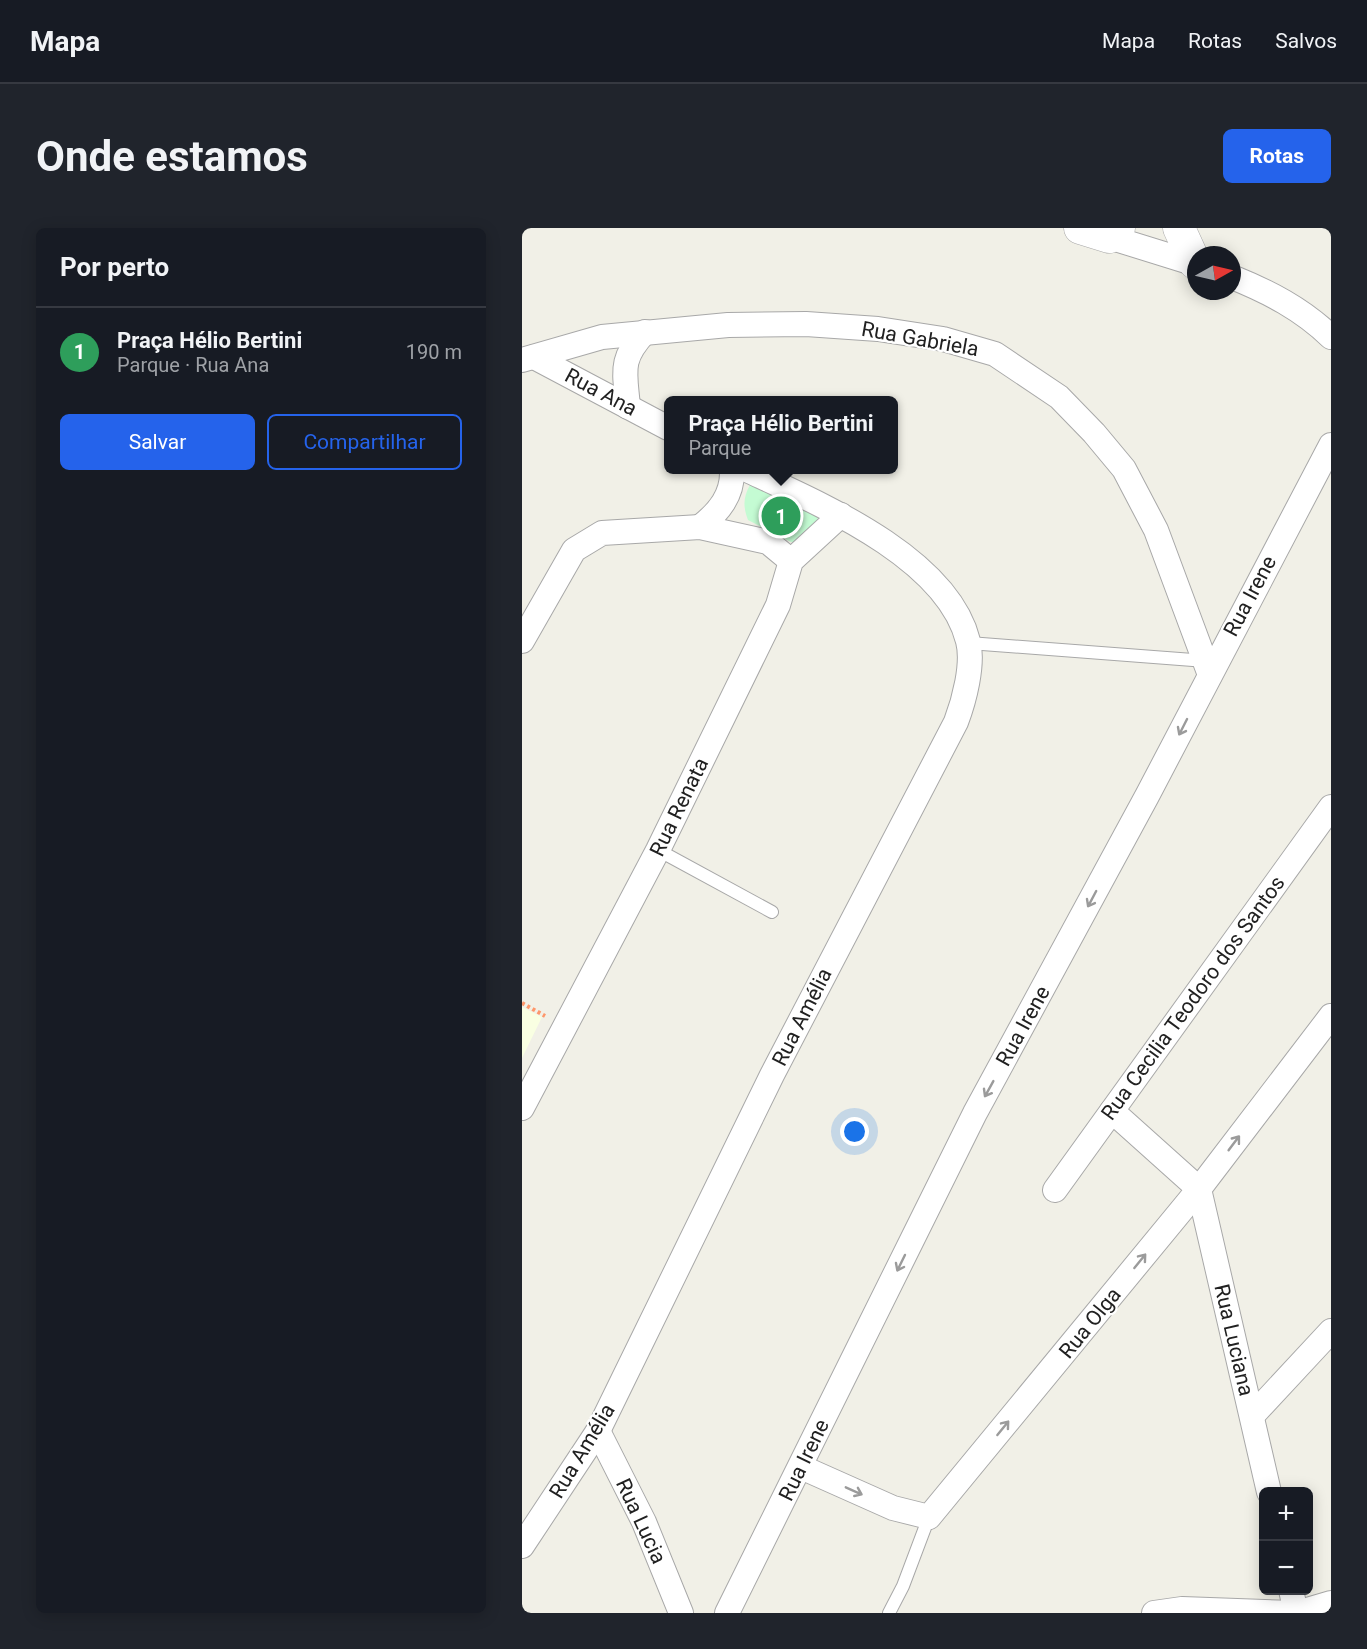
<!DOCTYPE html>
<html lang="pt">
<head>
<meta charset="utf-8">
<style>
	body { margin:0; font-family:Roboto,sans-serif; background:#20242c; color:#f1f3f6 }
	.controls { position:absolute; right:18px; bottom:18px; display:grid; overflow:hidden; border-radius:9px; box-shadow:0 3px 15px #0003 }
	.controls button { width:54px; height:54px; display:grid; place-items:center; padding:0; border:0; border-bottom:2px solid #363941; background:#171b24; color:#f1f3f6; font:30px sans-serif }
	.compass { position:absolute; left:665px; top:18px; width:54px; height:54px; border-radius:50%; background:#171b24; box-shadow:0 3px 15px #0003; rotate:82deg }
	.you { position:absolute; left:333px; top:904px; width:21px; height:21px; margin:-15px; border:4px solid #fff; border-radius:50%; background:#1a73e8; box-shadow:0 0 0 9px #1a73e833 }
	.badge { display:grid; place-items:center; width:39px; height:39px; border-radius:50%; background:#2563eb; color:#fff; font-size:20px; font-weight:700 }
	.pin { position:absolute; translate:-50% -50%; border:3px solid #fff; box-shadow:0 2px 6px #0006 }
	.popup { position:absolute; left:142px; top:168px; width:234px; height:78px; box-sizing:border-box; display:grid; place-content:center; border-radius:9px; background:#171b24; filter:drop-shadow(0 2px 4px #0005); font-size:20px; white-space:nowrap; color:#9ea1a6 }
	.popup b { font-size:22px; color:#f1f3f6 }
	.popup::after { content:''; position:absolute; left:50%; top:100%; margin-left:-12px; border:12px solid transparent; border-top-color:#171b24 }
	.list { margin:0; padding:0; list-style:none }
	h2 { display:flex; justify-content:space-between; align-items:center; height:78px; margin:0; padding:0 24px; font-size:26px }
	h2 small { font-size:20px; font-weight:400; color:#9ea1a6 }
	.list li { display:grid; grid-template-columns:39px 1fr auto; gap:18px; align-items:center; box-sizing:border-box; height:90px; padding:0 24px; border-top:2px solid #363941 }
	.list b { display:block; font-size:22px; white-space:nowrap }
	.list p { margin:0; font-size:20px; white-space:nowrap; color:#9ea1a6 }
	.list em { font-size:20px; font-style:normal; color:#9ea1a6 }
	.actions { display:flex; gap:12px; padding:18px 24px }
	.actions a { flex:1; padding:14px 0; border:2px solid #2563eb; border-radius:9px; text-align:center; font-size:21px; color:#2563eb }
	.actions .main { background:#2563eb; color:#fff }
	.map { position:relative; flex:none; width:809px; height:1385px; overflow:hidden; border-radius:9px }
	header { display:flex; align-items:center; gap:36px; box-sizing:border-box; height:84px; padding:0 30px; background:#171b24; border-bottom:2px solid #363941 }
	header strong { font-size:28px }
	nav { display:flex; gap:33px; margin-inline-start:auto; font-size:21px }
	.intro { display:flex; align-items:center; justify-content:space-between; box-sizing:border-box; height:144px; padding:0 36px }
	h1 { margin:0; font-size:42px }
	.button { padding:15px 27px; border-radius:9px; background:#2563eb; color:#fff; font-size:21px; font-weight:700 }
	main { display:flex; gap:36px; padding:0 36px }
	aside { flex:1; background:#171b24; border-radius:9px; box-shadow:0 3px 15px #0003 }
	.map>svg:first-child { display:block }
	.education { fill:#f9ffe2 }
	.park { fill:#c4fbd3 }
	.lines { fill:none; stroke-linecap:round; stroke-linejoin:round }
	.service-casing { stroke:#a8a8a8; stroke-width:14 }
	.minor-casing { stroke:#a8a8a8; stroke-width:26 }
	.tertiary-casing { stroke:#a8a8a8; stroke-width:33 }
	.path { stroke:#fe976b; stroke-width:4; stroke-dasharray:3 3; stroke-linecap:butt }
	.service { stroke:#fff; stroke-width:12 }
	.minor { stroke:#fff; stroke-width:24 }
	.tertiary { stroke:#fff; stroke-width:32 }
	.oneway { stroke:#9b9b9b }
	.labels { text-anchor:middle; stroke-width:4.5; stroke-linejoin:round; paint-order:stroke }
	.street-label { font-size:21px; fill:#212121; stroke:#fff }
</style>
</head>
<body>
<header>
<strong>Mapa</strong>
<nav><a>Mapa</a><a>Rotas</a><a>Salvos</a></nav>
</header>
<div class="intro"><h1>Onde estamos</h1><a class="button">Rotas</a></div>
<main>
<aside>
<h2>Por perto<small></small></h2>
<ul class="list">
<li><span class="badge" style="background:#2e9e5b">1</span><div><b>Praça Hélio Bertini</b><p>Parque · Rua Ana</p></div><em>190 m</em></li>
</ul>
<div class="actions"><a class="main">Salvar</a><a>Compartilhar</a></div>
</aside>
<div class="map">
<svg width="809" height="1385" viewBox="0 0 809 1385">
	<rect width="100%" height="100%" fill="#f1f0e7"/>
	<polygon class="education" points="0,779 20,789 0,830"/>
	<path class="park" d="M228 257H233L292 285 296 291 294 297 281 315 269 314 226 292C221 279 221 269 228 257Z"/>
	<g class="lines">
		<g class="service-casing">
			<g id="service">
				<polyline points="447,415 684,433"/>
				<polyline points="136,622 250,684"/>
				<polyline points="367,1385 381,1358 407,1289"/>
			</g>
		</g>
		<g class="minor-casing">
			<g id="minor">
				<polyline points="587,9 674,36"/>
				<path d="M710 49C747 64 780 81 809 109"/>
				<polyline points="12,129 146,200"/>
				<polyline points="0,132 80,109 206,97 284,96 356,101 421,111 473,126 537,169 572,205 602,241 634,302 688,447"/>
				<path d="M106 179C103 143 97 132 123 104"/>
				<path d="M178 299C197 284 211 267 210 242"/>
				<polyline points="0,413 52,322 80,305 178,299 246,314 269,333"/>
				<polyline points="0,880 136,622 256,377 269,333 319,287"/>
				<polyline points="590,883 677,961"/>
				<polyline points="677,961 747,1264"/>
				<polyline points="533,962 809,579"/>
				<polyline points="730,1188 809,1103"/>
				<polyline points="76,1203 122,1294 159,1385"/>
				<polyline points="279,1239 371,1280 407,1289 677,961 809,788"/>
				<path d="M0 1318 76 1203 250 847 434 494C442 473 452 436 446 413 425 329 296 275 225 242"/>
				<polyline points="769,1362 774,1385"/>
				<polyline points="205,1385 453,885 625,568 809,217"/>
				<polyline points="632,1385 660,1381 772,1385"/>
				<polyline points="775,1385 809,1375"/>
			</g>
		</g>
		<g class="tertiary-casing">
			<g id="tertiary">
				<polyline points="558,0 587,9 597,0"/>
				<polyline points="657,0 673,35"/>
			</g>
		</g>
		<polyline class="path" points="0,775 23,788"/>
		<use href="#service" class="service"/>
		<use href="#minor" class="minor"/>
		<use href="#tertiary" class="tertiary"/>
	</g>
	<defs><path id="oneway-shaft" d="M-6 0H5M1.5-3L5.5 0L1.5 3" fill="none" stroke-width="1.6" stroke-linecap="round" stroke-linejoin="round" transform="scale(1.5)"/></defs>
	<g class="oneway">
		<use href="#oneway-shaft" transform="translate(661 499) rotate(117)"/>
		<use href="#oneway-shaft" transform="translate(570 671) rotate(118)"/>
		<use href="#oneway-shaft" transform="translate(467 861) rotate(119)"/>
		<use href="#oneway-shaft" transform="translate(712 915) rotate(-53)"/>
		<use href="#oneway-shaft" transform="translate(618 1033) rotate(-51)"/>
		<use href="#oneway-shaft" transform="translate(379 1035) rotate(116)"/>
		<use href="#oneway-shaft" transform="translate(481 1200) rotate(-51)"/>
		<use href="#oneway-shaft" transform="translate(332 1263) rotate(24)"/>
	</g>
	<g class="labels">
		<g class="street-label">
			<text transform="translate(398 111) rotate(10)" y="7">Rua Gabriela</text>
			<text transform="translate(79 164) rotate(28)" y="7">Rua Ana</text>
			<text transform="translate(728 368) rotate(-62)" y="7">Rua Irene</text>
			<text transform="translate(157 579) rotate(-64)" y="7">Rua Renata</text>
			<text transform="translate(671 770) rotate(-54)" y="7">Rua Cecilia Teodoro dos Santos</text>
			<text transform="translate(280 789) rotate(-63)" y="7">Rua Amélia</text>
			<text transform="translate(501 798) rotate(-61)" y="7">Rua Irene</text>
			<text transform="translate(568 1095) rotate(-51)" y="7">Rua Olga</text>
			<text transform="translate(712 1112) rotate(77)" y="7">Rua Luciana</text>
			<text transform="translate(60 1223) rotate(-59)" y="7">Rua Amélia</text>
			<text transform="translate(282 1232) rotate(-64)" y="7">Rua Irene</text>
			<text transform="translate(119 1293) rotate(65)" y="7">Rua Lucia</text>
		</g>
	</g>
</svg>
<div class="controls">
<button>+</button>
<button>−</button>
</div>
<svg class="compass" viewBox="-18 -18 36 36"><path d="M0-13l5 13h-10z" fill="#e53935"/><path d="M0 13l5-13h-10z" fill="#9ea1a6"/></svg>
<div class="you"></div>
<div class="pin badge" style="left:259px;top:288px;background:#2e9e5b">1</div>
<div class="popup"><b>Praça Hélio Bertini</b>Parque</div>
</div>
</main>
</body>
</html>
